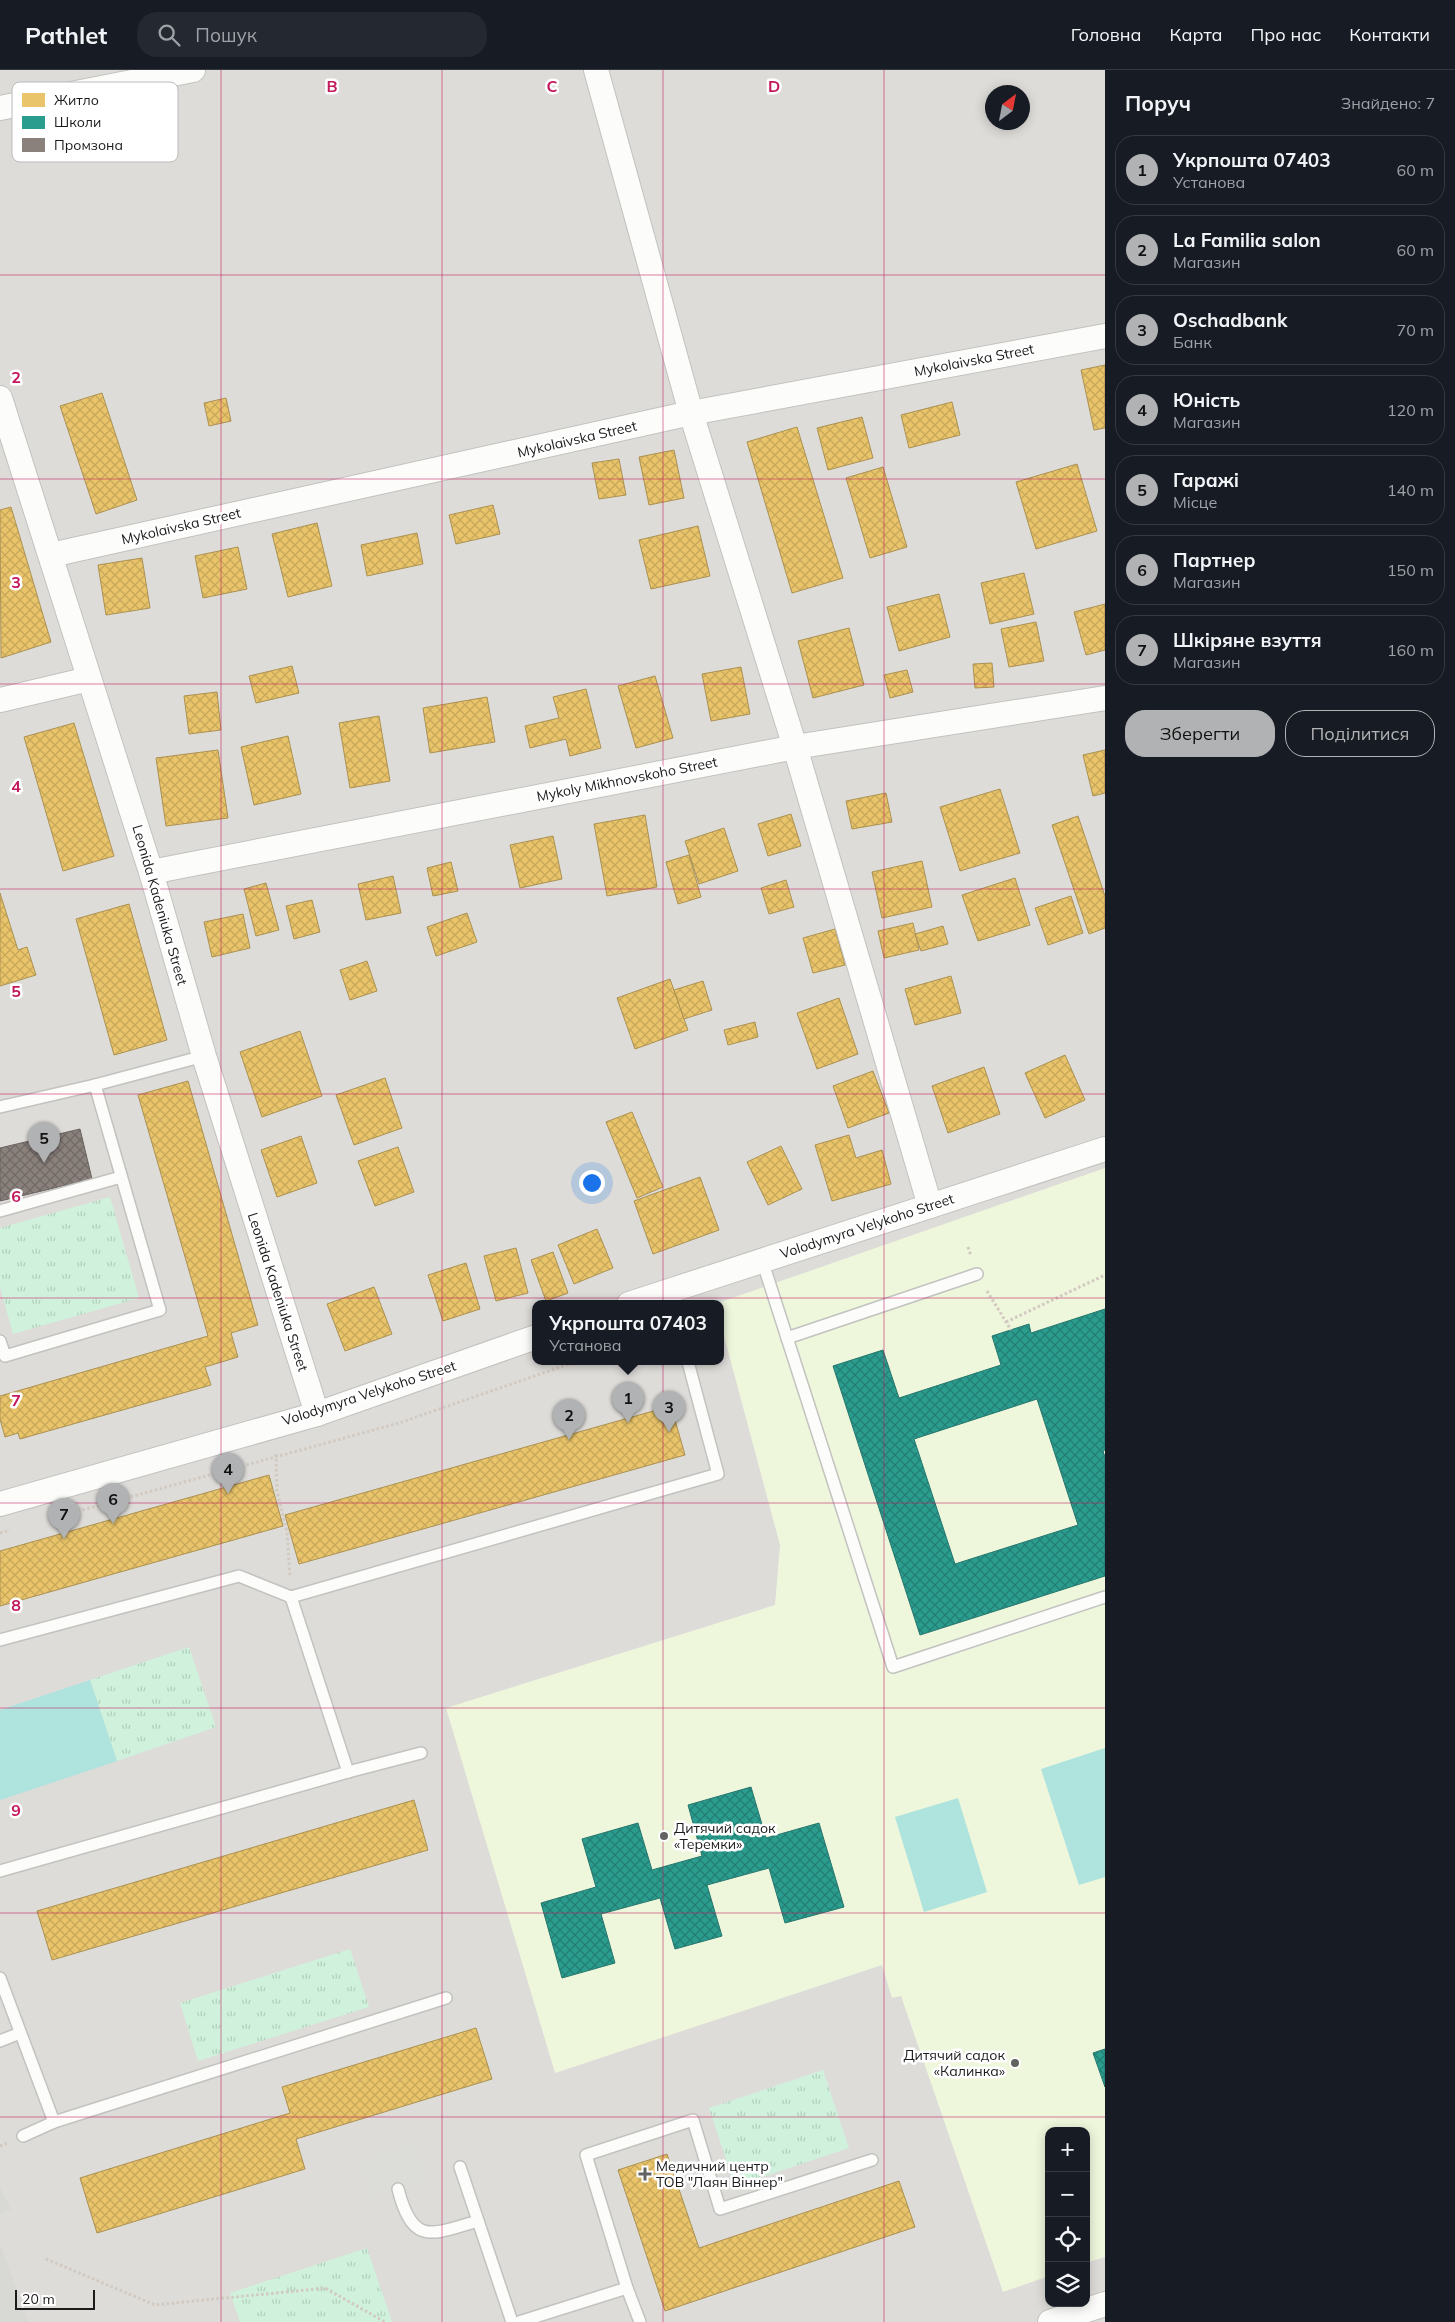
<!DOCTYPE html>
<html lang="uk">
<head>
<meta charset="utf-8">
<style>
	body { margin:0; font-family:Mulish,sans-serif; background:#242831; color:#f1f3f6 }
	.controls { position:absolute; right:15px; bottom:15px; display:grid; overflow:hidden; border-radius:10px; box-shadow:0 2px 12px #0003 }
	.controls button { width:45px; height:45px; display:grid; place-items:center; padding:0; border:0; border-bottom:1px solid #363941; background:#171b24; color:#f1f3f6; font:25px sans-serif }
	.compass { position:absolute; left:985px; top:15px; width:45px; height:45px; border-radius:50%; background:#171b24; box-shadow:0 2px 12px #0003; rotate:32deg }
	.scale { position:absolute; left:15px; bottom:12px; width:80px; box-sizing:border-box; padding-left:5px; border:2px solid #1b1b1b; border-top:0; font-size:14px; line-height:18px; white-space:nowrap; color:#1b1b1b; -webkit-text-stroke:4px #fff; paint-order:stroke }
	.you { position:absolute; left:591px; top:1112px; width:18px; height:18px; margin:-12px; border:4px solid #fff; border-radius:50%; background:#1a73e8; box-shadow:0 0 0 8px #1a73e833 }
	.badge { display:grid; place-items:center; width:32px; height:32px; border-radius:50%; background:#b1b2b3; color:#111; font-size:16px; font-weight:700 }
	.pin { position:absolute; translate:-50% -41px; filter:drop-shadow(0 1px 2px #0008) }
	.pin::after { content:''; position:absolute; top:26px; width:18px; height:15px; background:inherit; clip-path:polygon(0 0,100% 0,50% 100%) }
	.popup { position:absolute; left:532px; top:1230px; width:192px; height:65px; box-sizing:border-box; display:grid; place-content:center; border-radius:10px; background:#171b24; filter:drop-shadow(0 1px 4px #0005); font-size:16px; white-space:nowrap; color:#9ea1a6 }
	.popup b { font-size:19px; color:#f1f3f6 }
	.popup::after { content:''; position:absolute; left:50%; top:100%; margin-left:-10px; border:10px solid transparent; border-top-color:#171b24 }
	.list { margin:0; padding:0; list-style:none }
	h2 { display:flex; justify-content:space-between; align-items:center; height:65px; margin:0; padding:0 20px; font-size:21px }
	h2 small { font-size:16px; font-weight:400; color:#9ea1a6 }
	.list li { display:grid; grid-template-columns:32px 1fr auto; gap:15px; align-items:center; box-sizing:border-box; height:70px; margin:0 10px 10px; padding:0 10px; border:1px solid #363941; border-radius:20px }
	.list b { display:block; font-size:19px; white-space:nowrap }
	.list p { margin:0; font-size:16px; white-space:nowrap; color:#9ea1a6 }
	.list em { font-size:16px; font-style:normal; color:#9ea1a6 }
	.actions { display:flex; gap:10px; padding:15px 20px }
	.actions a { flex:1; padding:11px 0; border:1px solid #b1b2b3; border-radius:20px; text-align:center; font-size:18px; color:#b1b2b3 }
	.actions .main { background:#b1b2b3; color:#111 }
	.icon { flex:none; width:28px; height:28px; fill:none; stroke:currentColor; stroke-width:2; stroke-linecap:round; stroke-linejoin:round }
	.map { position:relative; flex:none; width:1105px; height:2252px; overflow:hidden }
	header { display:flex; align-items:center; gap:30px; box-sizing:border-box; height:70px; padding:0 25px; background:#171b24; border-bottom:1px solid #363941 }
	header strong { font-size:24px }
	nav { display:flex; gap:28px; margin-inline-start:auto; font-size:18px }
	.search { width:350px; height:45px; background:#242831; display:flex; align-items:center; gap:12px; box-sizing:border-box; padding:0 18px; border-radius:20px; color:#9ea1a6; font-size:19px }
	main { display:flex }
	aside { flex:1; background:#171b24 }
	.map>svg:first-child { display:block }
	.residential { fill:#dddcd9; fill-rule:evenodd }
	.education { fill:#eef6dc }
	.religious { fill:#d8d8d5 }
	.park { fill:url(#park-tufts) }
	.pitch { fill:#aee3de }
	.parking { fill:#dcdcd9 }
	.homes { fill:url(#homes-cross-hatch); stroke:#ab9152 }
	.schools { fill:url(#schools-cross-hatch); stroke:#26766c; fill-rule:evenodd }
	.industry { fill:url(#industry-cross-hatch); stroke:#69625f }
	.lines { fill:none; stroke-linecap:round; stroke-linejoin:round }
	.lane-casing { stroke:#c2c2bf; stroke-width:14 }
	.street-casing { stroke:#c2c2bf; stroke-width:26 }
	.path { stroke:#d2c9c0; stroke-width:3; stroke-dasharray:2.5 2.5; stroke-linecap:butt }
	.lane { stroke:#fcfcfb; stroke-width:11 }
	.street { stroke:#fcfcfb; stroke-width:24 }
	.grid { fill:none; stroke:#c2185b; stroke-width:1; stroke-opacity:0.55 }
	.poi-dot { fill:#636361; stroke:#fff; stroke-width:2 }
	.labels { text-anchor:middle; stroke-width:5; stroke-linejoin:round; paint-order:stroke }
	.street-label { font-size:14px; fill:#1b1b1b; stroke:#fff }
	.poi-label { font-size:14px; fill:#1b1b1b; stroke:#fff; text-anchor:start }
	.key { fill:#fff; stroke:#bbb; stroke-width:1 }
	.key-label { font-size:14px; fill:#1b1b1b }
	.grid-label { font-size:16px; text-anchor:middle; font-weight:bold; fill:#c2185b; stroke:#fff; stroke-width:5; stroke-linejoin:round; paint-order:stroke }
</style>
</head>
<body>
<header>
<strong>Pathlet</strong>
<div class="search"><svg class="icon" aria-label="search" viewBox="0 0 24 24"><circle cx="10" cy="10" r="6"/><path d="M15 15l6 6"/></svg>Пошук</div>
<nav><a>Головна</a><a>Карта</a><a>Про нас</a><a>Контакти</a></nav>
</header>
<main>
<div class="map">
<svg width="1105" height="2252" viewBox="0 0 1105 2252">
	<defs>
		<pattern id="park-tufts" width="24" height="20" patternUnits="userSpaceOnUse" patternTransform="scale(1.25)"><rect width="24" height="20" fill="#d0f2dc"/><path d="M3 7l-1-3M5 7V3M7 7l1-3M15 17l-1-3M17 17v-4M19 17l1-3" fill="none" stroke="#b2cfbc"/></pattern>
		<pattern id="homes-cross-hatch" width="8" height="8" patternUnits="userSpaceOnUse" patternTransform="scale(1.25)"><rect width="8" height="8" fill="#e9c46a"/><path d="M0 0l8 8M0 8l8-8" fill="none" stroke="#c7a85b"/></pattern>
		<pattern id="schools-cross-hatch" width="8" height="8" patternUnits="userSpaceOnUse" patternTransform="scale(1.25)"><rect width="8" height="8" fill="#2a9d8f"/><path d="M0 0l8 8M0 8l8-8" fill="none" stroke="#237f74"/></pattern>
		<pattern id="industry-cross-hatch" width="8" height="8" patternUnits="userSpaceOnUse" patternTransform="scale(1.25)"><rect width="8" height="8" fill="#8a817c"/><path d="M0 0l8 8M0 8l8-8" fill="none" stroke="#706965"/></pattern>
	</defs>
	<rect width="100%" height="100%" fill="#eaeae3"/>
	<path class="residential" d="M0 0H1105V2252H0ZM992 22H1022V52H992ZM536 1234H720V1292H536ZM1049 2061H1086V2233H1049Z"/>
	<polygon class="education" points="1105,1098 1105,2187 1086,2193 1086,2061 1049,2061 1049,2206 1003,2222 901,1926 892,1928 882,1895 555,2003 446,1638 775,1535 780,1475 721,1255 720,1234 715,1234"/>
	<g class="religious">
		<polygon points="0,2117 11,2140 0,2144"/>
		<polygon points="0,2174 29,2252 0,2252"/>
	</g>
	<g class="park">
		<polygon points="110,1127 139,1228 13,1264 0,1217 0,1158"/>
		<polygon points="189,1577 216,1657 117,1691 90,1610"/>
		<polygon points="350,1879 369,1937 198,1991 180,1933"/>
		<polygon points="823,2000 849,2078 735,2116 709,2038"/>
		<polygon points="367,2178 392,2252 240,2252 230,2223"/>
	</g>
	<g class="pitch">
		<polygon points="90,1610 117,1691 0,1730 0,1640"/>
		<polygon points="1105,1678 1105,1807 1079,1815 1041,1699"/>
		<polygon points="958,1728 987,1822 924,1842 895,1747"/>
	</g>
	<polygon class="parking" points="415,2074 427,2110 370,2128 359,2092"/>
	<g class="homes">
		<polygon points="1105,295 1105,358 1094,360 1081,300"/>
		<polygon points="102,323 137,430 96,444 60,336"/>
		<polygon points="226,328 231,351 209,356 204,333"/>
		<polygon points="952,332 960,365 909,378 901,345"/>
		<polygon points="862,347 873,388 828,400 817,358"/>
		<polygon points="797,357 843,508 792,523 747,372"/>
		<polygon points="674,380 684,428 649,435 639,387"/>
		<polygon points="619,389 626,425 599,429 592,393"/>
		<polygon points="1077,394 1097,461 1036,479 1016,412"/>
		<polygon points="883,397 907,477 870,488 846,408"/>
		<polygon points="493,435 500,464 456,474 449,445"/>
		<polygon points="11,437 51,572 1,588 0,440"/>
		<polygon points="317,453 332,516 288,527 272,464"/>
		<polygon points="698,456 710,506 651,519 639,470"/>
		<polygon points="417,463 423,494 367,506 361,475"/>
		<polygon points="238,477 247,519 203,528 195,486"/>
		<polygon points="142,488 150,538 106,545 98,495"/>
		<polygon points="1024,503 1034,544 990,554 981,513"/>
		<polygon points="939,524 950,567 899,581 887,537"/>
		<polygon points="1105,534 1105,580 1086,585 1074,542"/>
		<polygon points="1036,552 1044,591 1009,597 1001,559"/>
		<polygon points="849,558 864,615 813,628 798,571"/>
		<polygon points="992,593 994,617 975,618 973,594"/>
		<polygon points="292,596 299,623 256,633 249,606"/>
		<polygon points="741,597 750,644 711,651 702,604"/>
		<polygon points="907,600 913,622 890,628 884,605"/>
		<polygon points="655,606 673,668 636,678 618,616"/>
		<polygon points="586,619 601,678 570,686 566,669 530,678 525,656 559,648 553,627"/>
		<polygon points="217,622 221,660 189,664 184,626"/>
		<polygon points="487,627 495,672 430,683 423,638"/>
		<polygon points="379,646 390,711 350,718 339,653"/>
		<polygon points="74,653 114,786 63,801 24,667"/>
		<polygon points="288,666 301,724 254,735 241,677"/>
		<polygon points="218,680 228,748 166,756 156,688"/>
		<polygon points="1105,680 1105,723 1093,726 1083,685"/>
		<polygon points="1000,719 1020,783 960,801 940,737"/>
		<polygon points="886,723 892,752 852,759 846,731"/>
		<polygon points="791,744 801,776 768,786 758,754"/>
		<polygon points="645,745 657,817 607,826 594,754"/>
		<polygon points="1078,746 1105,826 1105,858 1089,864 1052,755"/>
		<polygon points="724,758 738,801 699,814 685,771"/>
		<polygon points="553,766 562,809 520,818 510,775"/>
		<polygon points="689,785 701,827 678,834 666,792"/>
		<polygon points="922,791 932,837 882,848 872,802"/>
		<polygon points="451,792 458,821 433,826 427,798"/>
		<polygon points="393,806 401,843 366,850 358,814"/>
		<polygon points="1015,808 1030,855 978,871 962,825"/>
		<polygon points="786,810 794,837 769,844 761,818"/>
		<polygon points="266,813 279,860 256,866 244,819"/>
		<polygon points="0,823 18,880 27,877 36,905 0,916"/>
		<polygon points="1071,826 1083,863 1048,875 1035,838"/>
		<polygon points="312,830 320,862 294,869 286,836"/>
		<polygon points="129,834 167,970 114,985 76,849"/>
		<polygon points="467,843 477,872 436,886 427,857"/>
		<polygon points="243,844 250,878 212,887 204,852"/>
		<polygon points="913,853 919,880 884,888 878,861"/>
		<polygon points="943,856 948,874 921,881 915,864"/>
		<polygon points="835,859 845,895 813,903 803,868"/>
		<polygon points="367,891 377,921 350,930 340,900"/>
		<polygon points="951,906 961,943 915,955 905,919"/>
		<polygon points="670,909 688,960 635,979 617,928"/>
		<polygon points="703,911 712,940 684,949 674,920"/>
		<polygon points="839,928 858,984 817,999 797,943"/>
		<polygon points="755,952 758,967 728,975 724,960"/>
		<polygon points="300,961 322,1026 262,1047 240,982"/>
		<polygon points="1065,985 1085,1030 1045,1048 1025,1003"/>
		<polygon points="984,997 1000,1044 948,1063 932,1016"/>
		<polygon points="873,1001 889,1043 848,1058 833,1016"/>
		<polygon points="385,1008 402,1058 354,1075 336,1025"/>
		<polygon points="188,1011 258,1255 231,1263 238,1287 205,1297 211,1315 20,1369 18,1363 5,1367 0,1349 0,1326 208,1266 138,1025"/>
		<polygon points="632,1042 663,1117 637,1128 606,1052"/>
		<polygon points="849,1065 856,1088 882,1080 891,1114 832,1131 815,1075"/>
		<polygon points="301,1066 317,1113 277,1127 261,1080"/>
		<polygon points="781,1076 802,1119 768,1135 747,1092"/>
		<polygon points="398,1077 414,1122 375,1136 358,1091"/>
		<polygon points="700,1107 719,1160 653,1184 634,1131"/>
		<polygon points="597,1159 613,1198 574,1214 558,1175"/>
		<polygon points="516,1178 528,1223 496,1231 484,1186"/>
		<polygon points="553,1182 568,1223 546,1231 531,1190"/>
		<polygon points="466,1193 480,1239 443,1251 428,1205"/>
		<polygon points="374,1217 392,1264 345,1281 327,1234"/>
		<polygon points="671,1336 685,1385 299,1494 285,1445"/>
		<polygon points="269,1405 283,1456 0,1536 0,1481"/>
		<polygon points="414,1730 428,1780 52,1890 37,1841"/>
		<polygon points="476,1958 492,2009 296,2069 305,2099 97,2163 80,2108 290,2043 282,2017"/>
		<polygon points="667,2084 699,2178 899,2111 915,2157 665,2241 618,2100"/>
	</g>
	<g class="schools">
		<path d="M1105 1239V1380L1103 1381 1105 1387V1506L920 1565 833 1296 883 1280 899 1328 1001 1295 992 1266 1029 1254 1031 1263ZM1037 1329 1078 1455 955 1494 914 1369Z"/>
		<polygon points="751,1717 766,1768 819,1753 844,1837 785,1853 769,1798 707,1815 722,1866 675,1879 660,1828 601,1844 615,1893 562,1908 541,1833 596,1817 582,1769 638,1753 652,1800 702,1786 688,1735"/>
		<polygon points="1105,1979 1105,2017 1093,1983"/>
	</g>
	<polygon class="industry" points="80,1059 92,1109 0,1131 0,1078"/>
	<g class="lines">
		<g class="lane-casing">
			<g id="lane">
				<polyline points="0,1037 95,1015"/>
				<polyline points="0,1141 121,1107"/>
				<polyline points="762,1190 893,1597 1105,1527"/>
				<polyline points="787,1268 977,1204"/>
				<polyline points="0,1271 5,1286 160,1240 95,1015 204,986"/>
				<polyline points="0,1570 239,1506 291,1527 718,1404 688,1292"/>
				<polyline points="348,1702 421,1683"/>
				<polyline points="0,1801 348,1702 291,1527"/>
				<polyline points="0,1908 54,2052"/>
				<polyline points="0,1971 20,1963"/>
				<polyline points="23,2066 54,2052 446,1928"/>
				<polyline points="460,2097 512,2252"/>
				<path d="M398 2119C413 2177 432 2164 478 2151"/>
				<polyline points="519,2252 627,2218"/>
				<polyline points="640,2252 627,2218 586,2085 693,2050 720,2139 872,2090"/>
			</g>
		</g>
		<g class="street-casing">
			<g id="street">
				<polyline points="596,0 691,343 795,677 930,1136"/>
				<polyline points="0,38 193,0"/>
				<polyline points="0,328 151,802 204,986 317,1344"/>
				<polyline points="51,485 691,343 1105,266"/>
				<polyline points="0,630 89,609"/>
				<polyline points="151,802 795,677 1105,628"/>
				<polyline points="629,1234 1105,1079"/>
				<polyline points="0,1434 317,1344 536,1267"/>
				<polyline points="1050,2252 1105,2234"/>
			</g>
		</g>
		<g class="path">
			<polyline points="968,1177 971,1186"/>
			<polyline points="987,1221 1011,1260"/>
			<polyline points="1006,1252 1105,1205"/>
			<polyline points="276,1384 277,1421 287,1462 290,1507"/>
			<polyline points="68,1444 399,1353 575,1292"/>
			<polyline points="0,1463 10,1460"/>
			<polyline points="0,2076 7,2073"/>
			<polyline points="46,2189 155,2235 325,2218 385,2252"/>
		</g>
		<use href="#lane" class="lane"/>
		<use href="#street" class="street"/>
	</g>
	<path class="grid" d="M221 0V2252M442 0V2252M663 0V2252M884 0V2252M0 205H1105M0 409H1105M0 614H1105M0 819H1105M0 1024H1105M0 1228H1105M0 1433H1105M0 1638H1105M0 1843H1105M0 2047H1105"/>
	<g class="poi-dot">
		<circle cx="664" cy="1766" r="5"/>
		<circle cx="1015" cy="1993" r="5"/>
		<path d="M642.5 2096.5h5v5h5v5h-5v5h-5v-5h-5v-5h5z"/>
	</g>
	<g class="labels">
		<g class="street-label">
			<text transform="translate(974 290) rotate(-11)" y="5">Mykolaivska Street</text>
			<text transform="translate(577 369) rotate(-13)" y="5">Mykolaivska Street</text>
			<text transform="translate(181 456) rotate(-13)" y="5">Mykolaivska Street</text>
			<text transform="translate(627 709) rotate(-11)" y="5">Mykoly Mikhnovskoho Street</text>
			<text transform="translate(160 835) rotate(74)" y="5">Leonida Kadeniuka Street</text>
			<text transform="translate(867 1156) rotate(-18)" y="5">Volodymyra Velykoho Street</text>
			<text transform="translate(278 1222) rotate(72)" y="5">Leonida Kadeniuka Street</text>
			<text transform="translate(369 1323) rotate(-18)" y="5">Volodymyra Velykoho Street</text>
		</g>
		<g class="poi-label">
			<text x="674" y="1763">Дитячий садок<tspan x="674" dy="16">«Теремки»</tspan></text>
			<text x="1005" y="1990" text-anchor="end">Дитячий садок<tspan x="1005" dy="16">«Калинка»</tspan></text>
			<text x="656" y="2101">Медичний центр<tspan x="656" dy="16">ТОВ "Лаян Віннер"</tspan></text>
		</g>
	</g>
	<rect x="12" y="12" width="166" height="80" rx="8" class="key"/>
	<rect x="22" y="23" width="23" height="14" fill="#e9c46a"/>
	<rect x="22" y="46" width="23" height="13" fill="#2a9d8f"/>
	<rect x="22" y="68" width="23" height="14" fill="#8a817c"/>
	<g class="key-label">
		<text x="54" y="35">Житло</text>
		<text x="54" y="57">Школи</text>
		<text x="54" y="80">Промзона</text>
	</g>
	<g class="grid-label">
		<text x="332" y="22">B</text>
		<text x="552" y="22">C</text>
		<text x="774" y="22">D</text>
		<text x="16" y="313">2</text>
		<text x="16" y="518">3</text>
		<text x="16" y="722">4</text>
		<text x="16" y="927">5</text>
		<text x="16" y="1132">6</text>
		<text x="16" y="1336">7</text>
		<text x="16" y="1541">8</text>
		<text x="16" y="1746">9</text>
	</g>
</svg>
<div class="controls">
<button>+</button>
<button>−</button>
<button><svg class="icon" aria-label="locate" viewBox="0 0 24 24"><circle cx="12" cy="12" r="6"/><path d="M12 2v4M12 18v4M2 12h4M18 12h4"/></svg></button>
<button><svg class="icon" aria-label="layers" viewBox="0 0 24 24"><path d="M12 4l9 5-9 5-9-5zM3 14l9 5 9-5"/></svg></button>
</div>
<svg class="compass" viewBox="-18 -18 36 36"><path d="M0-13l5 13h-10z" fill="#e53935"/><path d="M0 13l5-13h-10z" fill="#9ea1a6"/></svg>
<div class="scale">20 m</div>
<div class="you"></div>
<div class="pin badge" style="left:628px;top:1353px">1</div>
<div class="popup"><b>Укрпошта 07403</b>Установа</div>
<div class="pin badge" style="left:569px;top:1370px">2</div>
<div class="pin badge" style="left:669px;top:1362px">3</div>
<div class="pin badge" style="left:228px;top:1424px">4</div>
<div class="pin badge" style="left:44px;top:1093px">5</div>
<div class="pin badge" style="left:113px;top:1454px">6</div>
<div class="pin badge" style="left:64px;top:1469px">7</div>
</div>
<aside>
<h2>Поруч<small>Знайдено: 7</small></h2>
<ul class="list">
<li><span class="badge">1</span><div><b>Укрпошта 07403</b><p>Установа</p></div><em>60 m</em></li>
<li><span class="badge">2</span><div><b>La Familia salon</b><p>Магазин</p></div><em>60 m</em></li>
<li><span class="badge">3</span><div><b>Oschadbank</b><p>Банк</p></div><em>70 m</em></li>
<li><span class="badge">4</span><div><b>Юність</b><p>Магазин</p></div><em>120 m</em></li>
<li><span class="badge">5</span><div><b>Гаражі</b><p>Місце</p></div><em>140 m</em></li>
<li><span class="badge">6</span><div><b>Партнер</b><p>Магазин</p></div><em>150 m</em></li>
<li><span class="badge">7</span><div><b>Шкіряне взуття</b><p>Магазин</p></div><em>160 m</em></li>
</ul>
<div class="actions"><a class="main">Зберегти</a><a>Поділитися</a></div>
</aside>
</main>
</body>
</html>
